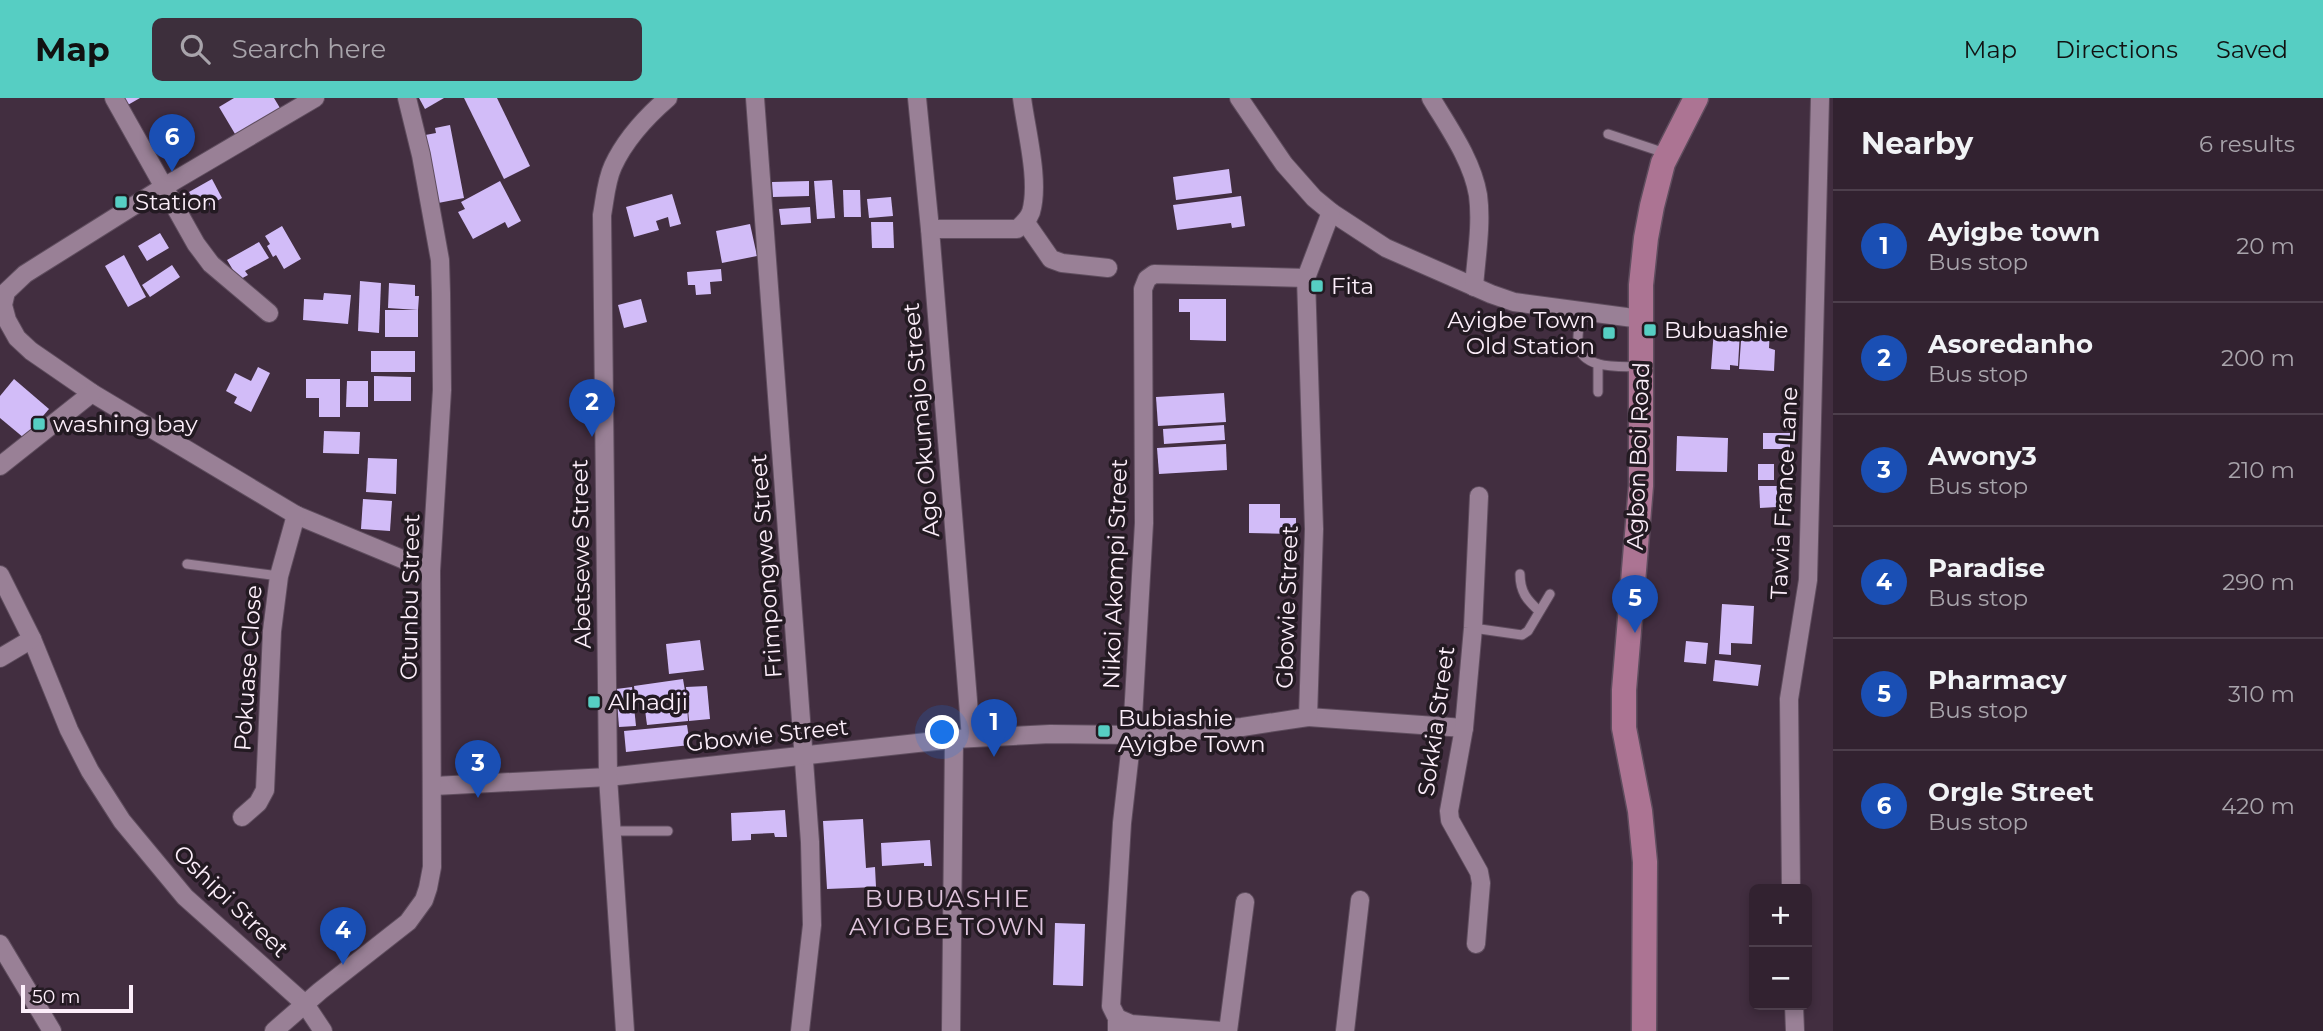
<!DOCTYPE html>
<html lang="en">
<head>
<meta charset="utf-8">
<style>
	body { margin:0; font-family:Montserrat,sans-serif; background:#3d2f3c; color:#f1f3f6 }
	.controls { position:absolute; right:21px; bottom:21px; display:grid; overflow:hidden; border-radius:10px; box-shadow:0 4px 10px #0003 }
	.controls button { width:63px; height:63px; display:grid; place-items:center; padding:0; border:0; border-bottom:2px solid #4d3f4c; background:#322230; color:#f1f3f6; font:35px sans-serif }
	.scale { position:absolute; left:21px; bottom:18px; width:112px; box-sizing:border-box; padding-left:7px; border:4px solid #fceefa; border-top:0; font-size:19px; line-height:24px; white-space:nowrap; color:#fceefa; -webkit-text-stroke:5px #231a22; paint-order:stroke }
	.you { position:absolute; left:943px; top:635px; width:24px; height:24px; margin:-18px; border:5px solid #fff; border-radius:50%; background:#1a73e8; box-shadow:0 0 0 10px #1a73e833 }
	.badge { display:grid; place-items:center; width:46px; height:46px; border-radius:50%; background:#56cec3; color:#fff; font-size:23px; font-weight:700 }
	.pin { position:absolute; translate:-50% -58px; filter:drop-shadow(0 2px 4px #0008) }
	.pin::after { content:''; position:absolute; top:37px; width:24px; height:21px; background:inherit; clip-path:polygon(0 0,100% 0,50% 100%) }
	.list { margin:0; padding:0; list-style:none }
	h2 { display:flex; justify-content:space-between; align-items:center; height:91px; margin:0; padding:0 28px; font-size:30px }
	h2 small { font-size:23px; font-weight:400; color:#a8a4ab }
	.list li { display:grid; grid-template-columns:46px 1fr auto; gap:21px; align-items:center; box-sizing:border-box; height:112px; padding:0 28px; border-top:2px solid #4d3f4c }
	.list b { display:block; font-size:26px; white-space:nowrap }
	.list p { margin:0; font-size:23px; white-space:nowrap; color:#a8a4ab }
	.list em { font-size:23px; font-style:normal; color:#a8a4ab }
	.icon { flex:none; width:38px; height:38px; fill:none; stroke:currentColor; stroke-width:2; stroke-linecap:round; stroke-linejoin:round }
	.map { position:relative; flex:none; width:1833px; height:933px; overflow:hidden }
	header { display:flex; align-items:center; gap:42px; box-sizing:border-box; height:98px; padding:0 35px; background:#56cec3; color:#111 }
	header strong { font-size:33px }
	nav { display:flex; gap:38px; margin-inline-start:auto; font-size:24px }
	.search { width:490px; height:63px; background:#3d2f3c; display:flex; align-items:center; gap:18px; box-sizing:border-box; padding:0 24px; border-radius:10px; color:#a8a4ab; font-size:26px }
	main { display:flex }
	aside { flex:1; background:#322230 }
	.map>svg:first-child { display:block }
	.building { fill:#d2bcf8 }
	.lines { fill:none; stroke-linecap:round; stroke-linejoin:round }
	.lane-casing { stroke:#5f4d5e; stroke-width:11 }
	.street-casing { stroke:#5f4d5e; stroke-width:20 }
	.secondary-casing { stroke:#5f4d5e; stroke-width:27 }
	.lane { stroke:#998096; stroke-width:9 }
	.street { stroke:#998096; stroke-width:18 }
	.secondary { stroke:#ac7493; stroke-width:24 }
	.poi-dot { fill:#56cec3; stroke:#231a22; stroke-width:2.5 }
	.labels { text-anchor:middle; stroke-width:7; stroke-linejoin:round; paint-order:stroke }
	.poi-label { font-size:23px; fill:#fceefa; stroke:#231a22; text-anchor:start }
	.street-label { font-size:23px; fill:#fceefa; stroke:#231a22 }
	.neighbourhood-label { font-size:24px; letter-spacing:2px; fill:#e0c5dd; stroke:#231a22 }
</style>
</head>
<body>
<header>
<strong>Map</strong>
<div class="search"><svg class="icon" aria-label="search" viewBox="0 0 24 24"><circle cx="10" cy="10" r="6"/><path d="M15 15l6 6"/></svg>Search here</div>
<nav><a>Map</a><a>Directions</a><a>Saved</a></nav>
</header>
<main>
<div class="map">
<svg width="1833" height="933" viewBox="0 0 1833 933">
	<rect width="100%" height="100%" fill="#422e40"/>
	<g class="building">
		<polygon points="122,0 140,0 126,8"/>
		<polygon points="234,0 274,0 286,20 241,46 219,9"/>
		<polygon points="419,0 444,0 425,11"/>
		<polygon points="464,0 497,0 530,68 504,81"/>
		<polygon points="450,27 464,100 433,106 420,38 436,35 435,30"/>
		<polygon points="1229,71 1232,95 1176,102 1173,79"/>
		<polygon points="212,81 222,100 200,113 189,94"/>
		<polygon points="832,82 835,120 817,121 814,83"/>
		<polygon points="500,83 521,123 508,130 505,124 473,141 458,114 465,111 461,104"/>
		<polygon points="809,83 809,98 773,99 772,84"/>
		<polygon points="843,92 860,92 861,119 844,119"/>
		<polygon points="672,96 681,126 670,129 668,119 656,123 659,132 634,139 626,109"/>
		<polygon points="1241,98 1245,128 1232,130 1231,125 1177,132 1173,107"/>
		<polygon points="891,99 893,118 869,120 867,101"/>
		<polygon points="810,109 811,125 781,127 779,111"/>
		<polygon points="871,124 893,124 894,150 872,150"/>
		<polygon points="750,126 757,158 722,165 716,133"/>
		<polygon points="282,128 301,161 284,171 276,157 273,159 267,148 270,146 265,138"/>
		<polygon points="160,135 169,150 147,163 138,148"/>
		<polygon points="259,144 269,160 245,173 248,177 239,182 227,162"/>
		<polygon points="124,157 146,199 128,209 105,168"/>
		<polygon points="172,167 180,179 150,199 142,187"/>
		<polygon points="721,171 722,183 710,184 711,196 696,197 695,187 688,187 687,174"/>
		<polygon points="360,183 381,185 379,235 358,233"/>
		<polygon points="389,185 415,187 415,198 419,198 418,212 388,210"/>
		<polygon points="324,195 351,197 348,226 303,222 304,201 323,202"/>
		<polygon points="641,201 647,224 624,230 618,207"/>
		<polygon points="1179,201 1226,201 1226,243 1190,242 1190,214 1179,214"/>
		<rect x="385" y="212" width="33" height="27"/>
		<polygon points="1742,229 1770,231 1769,250 1775,252 1774,273 1739,271"/>
		<polygon points="1714,231 1740,233 1738,268 1730,267 1730,272 1711,271"/>
		<rect x="371" y="253" width="44" height="21"/>
		<polygon points="258,269 270,275 251,314 234,305 237,299 226,293 235,275 251,283"/>
		<polygon points="374,278 411,279 411,303 374,303"/>
		<polygon points="14,281 49,311 24,340 0,320 0,298"/>
		<polygon points="306,281 340,281 340,319 319,319 319,300 306,300"/>
		<polygon points="347,283 368,283 368,309 346,309"/>
		<polygon points="1224,295 1226,324 1158,328 1156,299"/>
		<polygon points="1224,327 1225,342 1164,346 1163,331"/>
		<polygon points="324,333 360,334 359,356 323,355"/>
		<rect x="1763" y="335" width="27" height="16"/>
		<polygon points="1677,338 1728,340 1727,374 1676,373"/>
		<polygon points="1226,346 1227,372 1159,376 1157,350"/>
		<polygon points="368,360 397,361 396,396 366,394"/>
		<rect x="1758" y="366" width="16" height="16"/>
		<polygon points="1759,388 1777,388 1777,409 1760,410"/>
		<polygon points="363,401 392,403 390,433 361,431"/>
		<polygon points="1249,406 1280,406 1280,420 1296,420 1296,436 1249,435"/>
		<polygon points="1722,506 1754,508 1752,546 1731,545 1731,557 1719,556"/>
		<polygon points="700,542 704,572 669,576 666,546"/>
		<polygon points="1686,543 1708,545 1706,566 1684,564"/>
		<polygon points="1715,562 1761,567 1758,588 1713,583"/>
		<polygon points="683,581 686,599 636,605 634,588"/>
		<polygon points="707,588 710,621 689,623 686,589"/>
		<polygon points="632,589 636,628 619,629 616,591"/>
		<polygon points="687,608 688,623 647,627 645,612"/>
		<polygon points="687,627 690,647 626,654 624,633"/>
		<polygon points="785,712 787,739 775,739 774,735 751,736 751,742 732,743 731,715"/>
		<polygon points="863,721 866,770 875,769 876,789 827,791 823,723"/>
		<polygon points="930,742 932,768 924,768 924,765 882,768 881,745"/>
		<polygon points="1055,825 1085,826 1083,888 1053,887"/>
	</g>
	<g class="lines">
		<g class="lane-casing">
			<g id="lane">
				<polyline points="1608,36 1665,55"/>
				<path d="M1581 213C1580 223 1577 236 1578 247 1583 272 1620 268 1638 269"/>
				<polyline points="1598,294 1598,266"/>
				<polyline points="187,466 279,478"/>
				<path d="M1520 476C1520 494 1527 502 1539 513"/>
				<polyline points="1473,530 1522,537 1528,533 1550,496"/>
				<polyline points="612,733 668,733"/>
			</g>
		</g>
		<g class="street-casing">
			<g id="street">
				<polyline points="114,0 196,146 211,166 269,215"/>
				<polyline points="315,0 162,90 25,176 6,194 3,207 7,222 17,240 31,253 92,295 296,417 431,473"/>
				<polyline points="755,0 810,744 812,827 800,933"/>
				<polyline points="917,0 930,131 971,640"/>
				<polyline points="1239,0 1284,66 1314,100 1331,114 1386,150 1491,196 1514,204 1641,221"/>
				<path d="M1431 0C1449 30 1472 62 1478 97 1482 127 1476 160 1474 189"/>
				<polyline points="1026,125 1051,161 1062,165 1108,170"/>
				<path d="M930 131H1017C1023 126 1028 122 1031 114 1040 83 1026 32 1022 0"/>
				<polyline points="0,368 92,295"/>
				<polyline points="0,477 32,541 69,632 90,673 122,723 185,799 305,906 323,933"/>
				<polyline points="0,560 32,541"/>
				<polyline points="1308,619 1464,630"/>
				<polyline points="434,688 608,679 954,641 1050,636 1132,637 1242,629 1308,619 1314,431 1306,180 1331,114"/>
				<polyline points="242,719 258,705 265,692 272,533 279,478 296,417"/>
				<polyline points="1791,791 1789,601 1808,482 1820,0"/>
				<polyline points="0,846 52,933"/>
				<polyline points="1476,846 1481,785 1479,774 1450,722 1449,713 1464,630 1473,530 1479,398"/>
				<polyline points="1794,907 1795,933"/>
				<polyline points="1117,920 1131,926 1222,933"/>
				<polyline points="274,933 320,893 408,824 424,802 428,790 432,769 431,473 442,292 441,195 440,162 421,57 407,0"/>
				<path d="M625 933 608 679 602 117C605 101 606 83 613 68 625 42 646 19 668 0"/>
				<polyline points="951,933 954,641"/>
				<polyline points="1117,933 1117,920 1111,908 1122,725 1132,637 1144,425 1143,191 1147,181 1154,176 1306,180"/>
				<polyline points="1228,933 1245,804"/>
				<polyline points="1345,933 1360,802"/>
			</g>
		</g>
		<g class="secondary-casing">
			<polyline id="secondary" points="1644,933 1645,764 1640,713 1624,630 1624,592 1641,388 1641,187 1646,140 1652,108 1663,65 1696,0"/>
		</g>
		<use href="#lane" class="lane"/>
		<use href="#street" class="street"/>
		<use href="#secondary" class="secondary"/>
	</g>
	<g class="poi-dot">
		<rect x="114" y="97" width="14" height="14" rx="3.5"/>
		<rect x="1310" y="181" width="14" height="14" rx="3.5"/>
		<rect x="1643" y="225" width="14" height="14" rx="3.5"/>
		<rect x="1602" y="228" width="14" height="14" rx="3.5"/>
		<rect x="32" y="319" width="14" height="14" rx="3.5"/>
		<rect x="587" y="597" width="14" height="14" rx="3.5"/>
		<rect x="1097" y="626" width="14" height="14" rx="3.5"/>
	</g>
	<g class="labels">
		<g class="poi-label">
			<text x="135" y="112">Station</text>
			<text x="1331" y="196">Fita</text>
			<text x="1595" y="230" text-anchor="end">Ayigbe Town<tspan x="1595" dy="26">Old Station</tspan></text>
			<text x="1664" y="240">Bubuashie</text>
			<text x="53" y="334">washing bay</text>
			<text x="608" y="612">Alhadji</text>
			<text x="1118" y="628">Bubiashie<tspan x="1118" dy="26">Ayigbe Town</tspan></text>
		</g>
		<g class="street-label">
			<text transform="translate(921 322) rotate(-95)" y="8">Ago Okumajo Street</text>
			<text transform="translate(1638 358) rotate(-88)" y="8">Agbon Boi Road</text>
			<text transform="translate(1784 395) rotate(-87)" y="8">Tawia France Lane</text>
			<text transform="translate(581 456) rotate(-91)" y="8">Abetsewe Street</text>
			<text transform="translate(766 468) rotate(-94)" y="8">Frimpongwe Street</text>
			<text transform="translate(1115 476) rotate(-88)" y="8">Nikoi Akompi Street</text>
			<text transform="translate(410 499) rotate(-89)" y="8">Otunbu Street</text>
			<text transform="translate(1287 509) rotate(-88)" y="8">Gbowie Street</text>
			<text transform="translate(248 570) rotate(-86)" y="8">Pokuase Close</text>
			<text transform="translate(1436 623) rotate(-82)" y="8">Sokkia Street</text>
			<text transform="translate(767 637) rotate(-6)" y="8">Gbowie Street</text>
			<text transform="translate(231 803) rotate(44)" y="8">Oshipi Street</text>
		</g>
		<g class="neighbourhood-label">
			<text x="948" y="809">BUBUASHIE<tspan x="948" dy="28">AYIGBE TOWN</tspan></text>
		</g>
	</g>
</svg>
<div class="controls">
<button>+</button>
<button>−</button>
</div>
<div class="scale">50 m</div>
<div class="you"></div>
<div class="pin badge" style="left:994px;top:659px;background:#1a4fb4">1</div>
<div class="pin badge" style="left:592px;top:339px;background:#1a4fb4">2</div>
<div class="pin badge" style="left:478px;top:700px;background:#1a4fb4">3</div>
<div class="pin badge" style="left:343px;top:867px;background:#1a4fb4">4</div>
<div class="pin badge" style="left:1635px;top:535px;background:#1a4fb4">5</div>
<div class="pin badge" style="left:172px;top:74px;background:#1a4fb4">6</div>
</div>
<aside>
<h2>Nearby<small>6 results</small></h2>
<ul class="list">
<li><span class="badge" style="background:#1a4fb4">1</span><div><b>Ayigbe town</b><p>Bus stop</p></div><em>20 m</em></li>
<li><span class="badge" style="background:#1a4fb4">2</span><div><b>Asoredanho</b><p>Bus stop</p></div><em>200 m</em></li>
<li><span class="badge" style="background:#1a4fb4">3</span><div><b>Awony3</b><p>Bus stop</p></div><em>210 m</em></li>
<li><span class="badge" style="background:#1a4fb4">4</span><div><b>Paradise</b><p>Bus stop</p></div><em>290 m</em></li>
<li><span class="badge" style="background:#1a4fb4">5</span><div><b>Pharmacy</b><p>Bus stop</p></div><em>310 m</em></li>
<li><span class="badge" style="background:#1a4fb4">6</span><div><b>Orgle Street</b><p>Bus stop</p></div><em>420 m</em></li>
</ul>
</aside>
</main>
</body>
</html>
